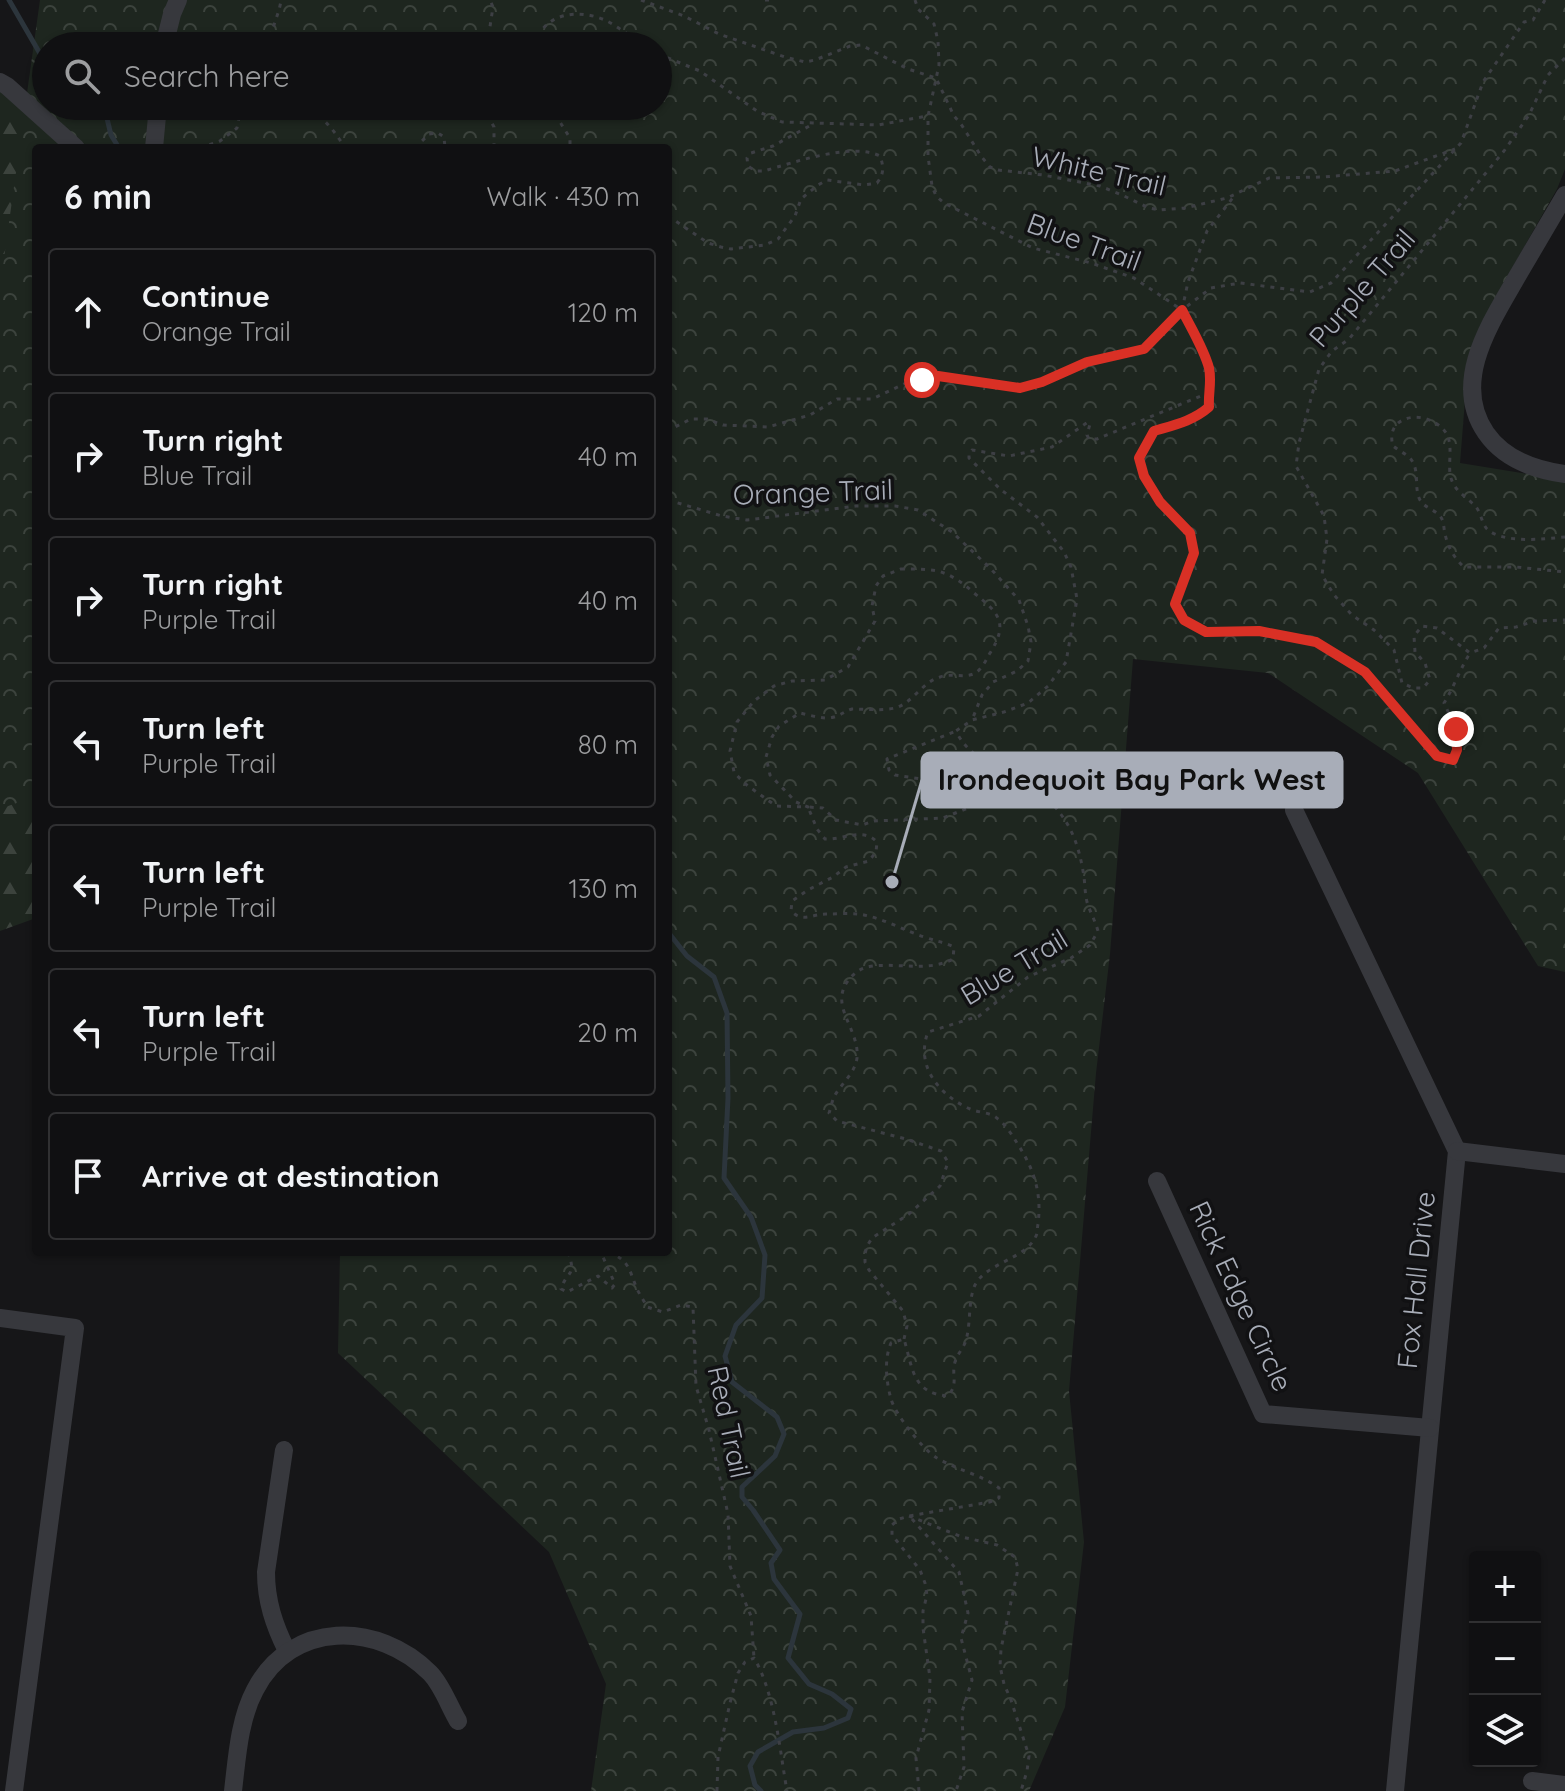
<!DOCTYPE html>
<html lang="en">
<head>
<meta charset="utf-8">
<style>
	body { margin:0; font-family:Quicksand,sans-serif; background:#1e1e20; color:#f1f3f6 }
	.controls { position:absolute; right:24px; bottom:24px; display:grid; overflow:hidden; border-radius:8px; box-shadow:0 2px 6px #0004 }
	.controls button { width:72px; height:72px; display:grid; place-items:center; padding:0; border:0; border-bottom:2px solid #303032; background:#101012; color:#f1f3f6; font:40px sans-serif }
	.stop { position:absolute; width:24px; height:24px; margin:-18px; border:6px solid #d93025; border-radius:50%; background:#fff }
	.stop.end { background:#d93025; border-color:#fff; box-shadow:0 2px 8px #0008 }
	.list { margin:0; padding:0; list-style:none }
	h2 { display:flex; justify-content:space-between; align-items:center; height:104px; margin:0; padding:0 32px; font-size:34px }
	h2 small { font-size:26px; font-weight:400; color:#9c9d9f }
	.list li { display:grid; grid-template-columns:52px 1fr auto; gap:24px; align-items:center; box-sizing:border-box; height:128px; margin:0 16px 16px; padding:0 16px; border:2px solid #303032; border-radius:8px }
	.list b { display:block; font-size:30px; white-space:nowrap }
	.list p { margin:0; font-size:26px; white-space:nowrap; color:#9c9d9f }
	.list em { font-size:26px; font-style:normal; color:#9c9d9f }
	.icon { flex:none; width:44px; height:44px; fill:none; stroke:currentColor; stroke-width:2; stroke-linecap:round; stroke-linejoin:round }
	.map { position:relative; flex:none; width:1565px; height:1791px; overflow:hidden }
	.search { position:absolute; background:#101012; box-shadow:0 2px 6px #0004; left:32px; top:32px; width:640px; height:88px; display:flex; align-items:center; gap:20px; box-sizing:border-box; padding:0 28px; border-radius:44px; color:#9c9d9f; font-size:30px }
	.panel { position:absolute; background:#101012; box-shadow:0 2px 6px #0004; left:32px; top:144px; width:640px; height:1112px; border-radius:8px }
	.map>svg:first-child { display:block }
	.forest { fill:url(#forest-firs) }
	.park { fill:url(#park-crowns); fill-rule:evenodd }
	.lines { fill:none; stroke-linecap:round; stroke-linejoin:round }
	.stream { stroke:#2c353c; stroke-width:5 }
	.path { stroke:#3d3f44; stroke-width:3; stroke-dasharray:4 6; stroke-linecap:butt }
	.minor { stroke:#37383d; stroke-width:18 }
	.route { stroke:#d93025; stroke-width:10 }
	.labels { text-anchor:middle; stroke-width:7; stroke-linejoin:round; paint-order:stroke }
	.street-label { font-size:28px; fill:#a8adb8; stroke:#111113 }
	.leader { fill:none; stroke:#a8adb8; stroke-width:3 }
	.callout-dot { fill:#a8adb8; stroke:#111113; stroke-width:3 }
	.callout { fill:#a8adb8; stroke:#a8adb8; stroke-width:3 }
	.callout-label { font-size:30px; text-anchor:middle; font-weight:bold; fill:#111 }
</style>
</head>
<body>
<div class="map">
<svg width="1565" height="1791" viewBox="0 0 1565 1791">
	<defs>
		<pattern id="forest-firs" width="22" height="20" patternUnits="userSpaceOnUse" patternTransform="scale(2)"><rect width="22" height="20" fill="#1e261f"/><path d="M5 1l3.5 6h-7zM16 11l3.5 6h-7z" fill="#3c433d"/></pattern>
		<pattern id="park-crowns" width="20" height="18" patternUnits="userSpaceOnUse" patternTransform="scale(2)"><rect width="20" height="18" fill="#1e261f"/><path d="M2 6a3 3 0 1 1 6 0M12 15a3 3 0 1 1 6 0" fill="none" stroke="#3c433d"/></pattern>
	</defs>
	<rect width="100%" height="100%" fill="#161618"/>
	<polygon class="forest" points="0,82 76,148 36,148 36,918 0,931"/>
	<path class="park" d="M40 0H1565V169L1557 189 1495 298 1468 362 1460 463 1565 480V972L1538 966 1418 773 1268 673 1133 659 1110 954 1096 1073 1069 1391 1084 1542 1065 1707 1029 1791H591L606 1684 549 1552 338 1353 340 1252H668V148H36V796L0 809V287ZM46 46H658V106H46Z"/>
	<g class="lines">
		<g class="stream">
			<polyline points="9,0 46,64"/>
			<polyline points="104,106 111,135 119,148"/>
			<polyline points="668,932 687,956 714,977 727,1013 728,1098 724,1178 751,1217 765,1255 762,1298 736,1325 725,1356 732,1382 777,1417 784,1434 775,1456 742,1487 742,1497 753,1510 780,1550 771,1563 774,1579 800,1614 788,1658 809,1684 832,1694 851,1709 848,1718 824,1728 793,1732 758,1752 750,1766 755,1785 761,1791"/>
		</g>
		<g class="path">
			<polyline points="641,0 684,16 719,34 785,57 805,62 815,60 850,46 861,45 908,69 936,78 954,116 961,124 981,156 990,167 998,170 1043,175 1100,186 1122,195 1149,208 1160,210 1185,208 1227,198 1269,178 1323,177 1395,171 1455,149"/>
			<polyline points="765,0 772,0"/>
			<path d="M915 0 918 9 934 24 938 41 939 65 928 116V156L932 186 936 196 944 203 1033 248 1091 263 1134 278 1182 310 1209 367 1210 380 1208 393 1209 407 1199 416 1154 431 1139 458 1144 476 1160 502 1190 533 1194 553 1175 604 1184 620 1206 632 1259 631 1316 642 1365 672 1437 756 1453 760C1462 739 1453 722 1444 703 1454 687 1460 669 1470 653"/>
			<path d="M269 46C270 30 279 16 281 0"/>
			<polyline points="487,46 493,7 490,0"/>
			<path d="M535 46C542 12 580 8 607 21 620 28 632 38 645 46"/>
			<polyline points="658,54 700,71 757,111 782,122 878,125 927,116"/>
			<polyline points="1565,58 1548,75 1529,115 1504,151 1349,339 1332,351 1319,369 1299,443 1296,466 1324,516 1327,539 1322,575 1334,595 1352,615 1374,630 1394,650 1402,683 1413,688 1423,688 1430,680 1425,663 1415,652 1414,636 1422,626 1437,628 1470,653 1484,648 1499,628 1516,627 1535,621 1565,620"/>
			<path d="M301 106C322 114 334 130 345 148"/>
			<polyline points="483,106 494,127 494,148"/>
			<polyline points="550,106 570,138 570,148"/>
			<polyline points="200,148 220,141 237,128 241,108 243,106"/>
			<polyline points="415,148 429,134 438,133 444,137 445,148"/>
			<path d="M668 216 708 243 721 247 731 249 765 245 778 239 795 216 801 199 818 185 827 180 864 185 877 183C884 174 884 167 880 156 852 142 795 162 764 171H755L748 166 747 158 751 153 773 146 813 124"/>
			<polyline points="1182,310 1188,282 1207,231 1235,195"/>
			<polyline points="668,433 673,428 691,419 707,419 723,425 768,427 810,415 837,399 872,399 906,383 938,376 1020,388 1042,382 1087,362 1144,349 1182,310 1211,288 1240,283 1310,292 1331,283 1461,143 1483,82 1524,22 1533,20 1545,0"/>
			<polyline points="668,500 722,516 747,520 856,506 895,506 918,510 952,532 991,569 1019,600 1028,626 1031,642 1028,661 1017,671 993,682 982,695 972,720"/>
			<path d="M1565 537C1544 539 1503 544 1487 529 1482 524 1481 513 1476 507 1466 496 1453 491 1450 474 1448 455 1456 436 1437 424 1417 410 1385 418 1393 446 1398 450 1404 453 1409 457 1421 469 1413 486 1420 500 1426 510 1440 510 1443 522 1444 526 1444 530 1445 534 1448 547 1454 558 1464 567H1516L1565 572"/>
			<path d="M901 569C913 569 926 569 938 571 952 575 963 583 974 593 999 613 1009 623 990 653 987 658 984 665 980 669 970 681 953 672 940 677 922 682 913 703 895 708 882 711 865 709 852 709 845 711 841 715 834 717 823 720 810 715 800 713L779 726 772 737 766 757 770 775 796 802 808 807 776 806 744 783 734 772 730 751 737 722 754 701 774 686 792 681 825 680 848 667 875 621 872 606 876 586 883 576Z"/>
			<path d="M568 1252C577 1277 567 1270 561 1289L567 1292 598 1276 612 1288 615 1284 603 1257 606 1252"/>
			<path d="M609 1252C630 1261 629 1270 637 1289 640 1295 644 1301 647 1307L663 1312 681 1305 693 1307 696 1386 709 1430 728 1514 730 1566 751 1616 754 1658"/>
			<path d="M904 1339 907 1326 903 1311 869 1270 865 1262V1254L867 1246 872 1238 909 1214 940 1186 948 1162 941 1151 906 1139 837 1121 829 1113C831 1108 832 1100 835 1095 842 1083 855 1073 857 1058 860 1027 825 1004 852 976 858 970 864 967 873 966 900 963 929 972 953 959L954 947C944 942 935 941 924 937 903 930 881 917 858 914 848 913 836 914 826 914 812 914 803 923 791 911L792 901 808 890 833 877 846 867 869 861 876 852 877 842C863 827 843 840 825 839L817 829 808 807 823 808 836 820 862 825 874 821 943 818 968 808 973 794 966 786 895 775 889 770 887 759 956 731"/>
			<polyline points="909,1516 962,1537 997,1545 1015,1557 1018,1569 1001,1649 1000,1666 1004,1684 1011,1700 1029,1756 1027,1771 1021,1791"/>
			<polyline points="912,1519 959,1572 968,1613 961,1638 972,1680 962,1712 964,1767 956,1791"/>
			<path d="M717 1791 718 1757 730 1703 738 1673 745 1662 754 1658C775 1693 780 1752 787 1791"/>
			<path d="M919 1791 916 1758 929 1710 930 1678 923 1628V1611L927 1595 925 1583 920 1570 892 1535V1525L899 1519 909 1516 990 1502 999 1498V1488C980 1474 957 1470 937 1458 923 1450 895 1414 891 1399 886 1381 884 1359 891 1343L904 1339C913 1369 912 1393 948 1396 959 1383 951 1376 955 1362 957 1354 964 1348 966 1340 971 1323 968 1300 975 1285 986 1263 1026 1259 1036 1236 1038 1232 1037 1228 1038 1224 1042 1193 1034 1169 1017 1143 1012 1135 1006 1125 998 1119 991 1112 979 1113 970 1109 939 1095 915 1066 928 1032L979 1016 1028 977 1071 958 1090 945 1098 931C1095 920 1090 912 1087 902 1085 894 1085 885 1084 877 1079 844 1070 819 1044 796 1017 771 973 767 956 731L972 720 1004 712 1028 703 1048 686 1066 662 1077 599 1071 567 1064 552 1037 517 1000 489 969 458V454L972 450 1009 456 1052 447 1088 422 1090 424 1087 435 1089 439H1097L1208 393"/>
		</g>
		<g class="minor">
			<polyline points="164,46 172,14 178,0"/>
			<polyline points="0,82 7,86 76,148"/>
			<polyline points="154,148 158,106"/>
			<path d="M1565 195C1549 222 1534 248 1518 275 1492 321 1450 381 1486 433 1504 459 1535 470 1565 474"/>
			<polyline points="1294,810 1457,1151 1395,1791"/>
			<polyline points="1457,1151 1565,1164"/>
			<polyline points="1157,1181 1263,1414 1430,1428"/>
			<polyline points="0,1318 75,1328 14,1791"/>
			<path d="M284 1450 266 1572C266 1601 274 1625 287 1651"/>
			<polyline points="1532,1781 1565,1785"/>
			<path d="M233 1791C237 1758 239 1720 255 1690 291 1620 378 1621 430 1673 442 1685 449 1706 458 1721"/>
		</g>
	</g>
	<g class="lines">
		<path class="route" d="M922 380 938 376 1020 388 1042 382 1087 362 1144 349 1182 310C1191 328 1204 349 1209 368 1212 381 1208 394 1209 407 1193 421 1174 425 1154 431L1139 458 1144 476 1160 502 1190 533 1194 553 1175 604 1184 620 1206 632 1259 631 1316 642 1365 672 1437 756 1453 760 1457 750 1456 729"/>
	</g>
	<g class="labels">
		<g class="street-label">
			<text transform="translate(1099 171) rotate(13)" y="10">White Trail</text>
			<text transform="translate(1084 242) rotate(20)" y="10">Blue Trail</text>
			<text transform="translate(1362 288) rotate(-49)" y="10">Purple Trail</text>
			<text transform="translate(813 492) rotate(-2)" y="10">Orange Trail</text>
			<text transform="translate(1014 967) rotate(-31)" y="10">Blue Trail</text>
			<text transform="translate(1416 1280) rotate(-84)" y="10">Fox Hall Drive</text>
			<text transform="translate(1241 1296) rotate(65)" y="10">Rick Edge Circle</text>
			<text transform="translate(729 1422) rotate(78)" y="10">Red Trail</text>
		</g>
	</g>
	<path class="leader" d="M892 882L922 780"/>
	<circle class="callout-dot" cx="892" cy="882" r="8"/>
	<rect class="callout" x="922" y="753" width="420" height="54" rx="8"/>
	<g class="callout-label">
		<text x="1132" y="790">Irondequoit Bay Park West</text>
	</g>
</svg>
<div class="controls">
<button>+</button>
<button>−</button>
<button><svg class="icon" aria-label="layers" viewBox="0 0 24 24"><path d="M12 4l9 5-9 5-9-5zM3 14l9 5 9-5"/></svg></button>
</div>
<div class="stop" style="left:922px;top:380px"></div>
<div class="stop end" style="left:1456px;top:729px"></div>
<div class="search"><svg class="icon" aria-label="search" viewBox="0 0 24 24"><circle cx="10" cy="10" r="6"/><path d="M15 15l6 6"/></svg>Search here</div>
<section class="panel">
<h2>6 min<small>Walk · 430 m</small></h2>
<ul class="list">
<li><svg class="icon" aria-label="ahead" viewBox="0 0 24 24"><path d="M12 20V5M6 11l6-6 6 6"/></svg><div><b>Continue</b><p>Orange Trail</p></div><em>120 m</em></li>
<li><svg class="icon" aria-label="right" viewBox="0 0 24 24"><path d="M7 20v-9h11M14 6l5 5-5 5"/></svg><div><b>Turn right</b><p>Blue Trail</p></div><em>40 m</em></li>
<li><svg class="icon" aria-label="right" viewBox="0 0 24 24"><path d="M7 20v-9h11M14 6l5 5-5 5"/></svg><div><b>Turn right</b><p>Purple Trail</p></div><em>40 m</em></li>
<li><svg class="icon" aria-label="left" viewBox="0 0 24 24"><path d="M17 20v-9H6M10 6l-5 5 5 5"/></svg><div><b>Turn left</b><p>Purple Trail</p></div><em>80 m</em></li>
<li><svg class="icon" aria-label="left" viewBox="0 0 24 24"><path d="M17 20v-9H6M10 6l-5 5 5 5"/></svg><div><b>Turn left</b><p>Purple Trail</p></div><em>130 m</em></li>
<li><svg class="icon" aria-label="left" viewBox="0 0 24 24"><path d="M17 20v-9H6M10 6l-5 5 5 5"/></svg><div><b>Turn left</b><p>Purple Trail</p></div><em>20 m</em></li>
<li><svg class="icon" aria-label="arrive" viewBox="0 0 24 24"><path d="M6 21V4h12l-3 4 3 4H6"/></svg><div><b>Arrive at destination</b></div></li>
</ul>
</section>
</div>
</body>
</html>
